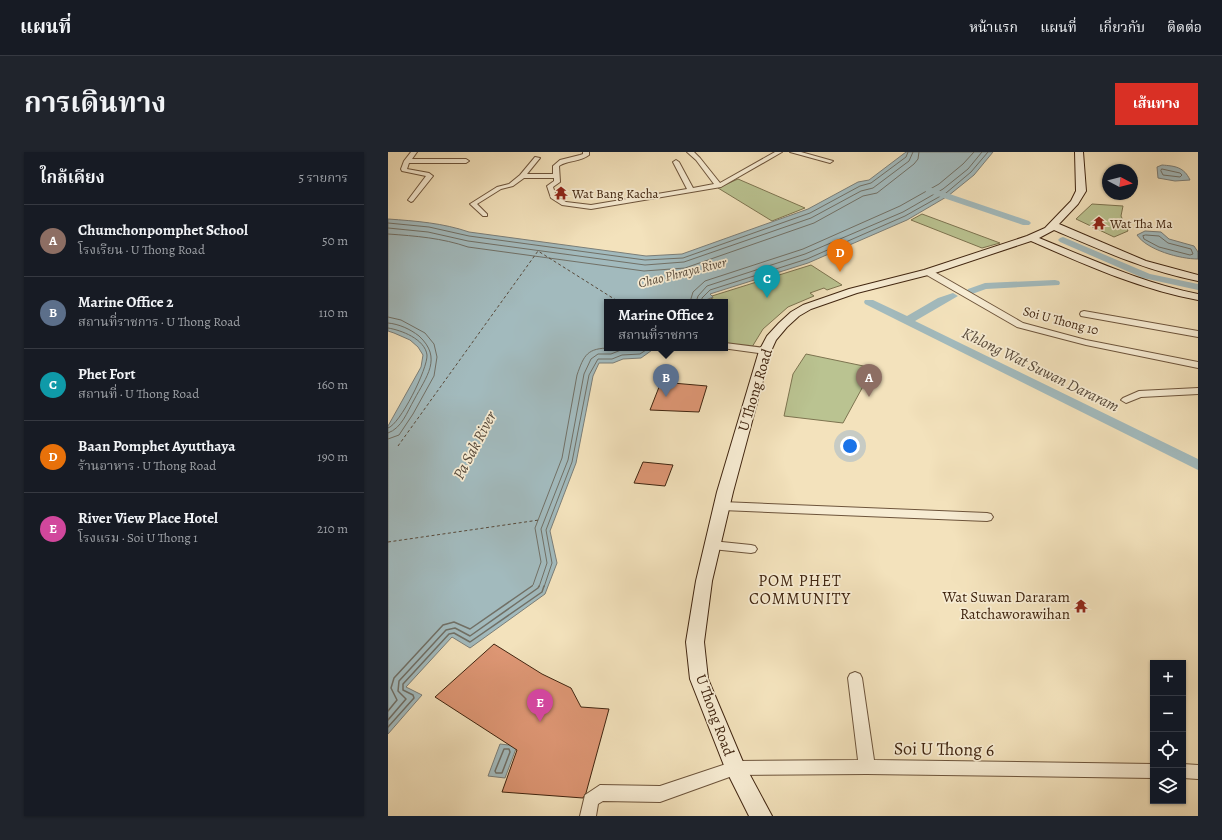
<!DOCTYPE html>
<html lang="th">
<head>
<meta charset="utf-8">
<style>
	body { margin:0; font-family:Alegreya,"Noto Serif Thai",serif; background:#20242c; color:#f1f3f6 }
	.controls { position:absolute; right:12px; bottom:12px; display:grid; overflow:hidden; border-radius:0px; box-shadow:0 1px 3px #0004 }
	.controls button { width:36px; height:36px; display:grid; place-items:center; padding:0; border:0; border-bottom:1px solid #363941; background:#171b24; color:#f1f3f6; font:20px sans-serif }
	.compass { position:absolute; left:714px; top:12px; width:36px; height:36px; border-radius:50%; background:#171b24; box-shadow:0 1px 3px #0004; rotate:97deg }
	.you { position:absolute; left:462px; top:294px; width:14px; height:14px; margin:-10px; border:3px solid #fff; border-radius:50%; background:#1a73e8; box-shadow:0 0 0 6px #1a73e833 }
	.badge { display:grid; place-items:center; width:26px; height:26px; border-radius:50%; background:#d93025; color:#fff; font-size:13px; font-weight:700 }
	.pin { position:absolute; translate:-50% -33px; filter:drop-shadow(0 1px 2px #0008) }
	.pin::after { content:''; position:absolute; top:21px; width:14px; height:12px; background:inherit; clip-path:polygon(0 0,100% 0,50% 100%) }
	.popup { position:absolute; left:216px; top:147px; width:124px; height:52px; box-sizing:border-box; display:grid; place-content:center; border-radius:0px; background:#171b24; filter:drop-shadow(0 1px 3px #0005); font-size:13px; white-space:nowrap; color:#9ea1a6 }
	.popup b { font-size:15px; color:#f1f3f6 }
	.popup::after { content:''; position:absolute; left:50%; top:100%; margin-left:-8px; border:8px solid transparent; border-top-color:#171b24 }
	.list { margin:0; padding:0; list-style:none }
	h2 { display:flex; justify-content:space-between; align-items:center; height:52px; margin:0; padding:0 16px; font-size:17px }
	h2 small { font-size:13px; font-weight:400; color:#9ea1a6 }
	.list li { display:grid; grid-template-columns:26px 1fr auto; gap:12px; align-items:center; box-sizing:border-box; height:72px; padding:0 16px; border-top:1px solid #363941 }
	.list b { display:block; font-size:15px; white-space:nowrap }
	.list p { margin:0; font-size:13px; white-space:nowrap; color:#9ea1a6 }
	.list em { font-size:13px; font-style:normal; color:#9ea1a6 }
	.icon { flex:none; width:22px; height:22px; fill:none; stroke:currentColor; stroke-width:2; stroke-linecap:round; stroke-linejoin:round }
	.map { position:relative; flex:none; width:810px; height:664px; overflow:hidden; border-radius:0px }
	header { display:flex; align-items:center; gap:24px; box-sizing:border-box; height:56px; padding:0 20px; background:#171b24; border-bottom:1px solid #363941 }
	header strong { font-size:19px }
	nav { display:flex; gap:22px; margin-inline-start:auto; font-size:14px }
	.intro { display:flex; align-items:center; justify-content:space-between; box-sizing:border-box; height:96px; padding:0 24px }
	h1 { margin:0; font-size:28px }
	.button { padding:10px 18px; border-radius:0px; background:#d93025; color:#fff; font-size:14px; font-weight:700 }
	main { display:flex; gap:24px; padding:0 24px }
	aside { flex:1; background:#171b24; border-radius:0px; box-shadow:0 1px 3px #0004 }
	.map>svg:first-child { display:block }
	.green { fill:#bac391; stroke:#7d7450 }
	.water { fill:#a2babd; stroke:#7b7e78 }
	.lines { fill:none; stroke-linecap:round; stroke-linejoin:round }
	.shore-far1 { stroke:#717066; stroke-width:1 }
	.shore { stroke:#717066; stroke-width:1.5 }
	.canal { fill:#a2babd; fill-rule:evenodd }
	.ferry { stroke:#584a3b; stroke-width:1; stroke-dasharray:3 2.5; stroke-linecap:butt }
	.building { fill:#de9775; stroke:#402510 }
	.street-casing { stroke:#6d543b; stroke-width:2 }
	.secondary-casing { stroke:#402510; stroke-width:2 }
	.street { fill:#f7ecd3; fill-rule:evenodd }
	.secondary { fill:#f7ecd3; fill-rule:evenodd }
	.labels { text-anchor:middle; stroke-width:3.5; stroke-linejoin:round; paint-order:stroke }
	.far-poi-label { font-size:13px; fill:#402510; stroke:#f7ecd3; text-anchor:start }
	.far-water-label { font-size:13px; font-style:italic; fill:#584a3b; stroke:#f7ecd3 }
	.far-street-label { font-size:13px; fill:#402510; stroke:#f7ecd3 }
	.street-label { font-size:15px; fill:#402510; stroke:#f7ecd3 }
	.poi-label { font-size:15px; fill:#402510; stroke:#f7ecd3; text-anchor:end }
	.water-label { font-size:16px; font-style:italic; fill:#584a3b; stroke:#f7ecd3 }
	.neighbourhood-label { font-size:16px; letter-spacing:1px; fill:#402510; stroke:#f7ecd3 }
	.near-street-label { font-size:18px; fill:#402510; stroke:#f7ecd3 }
</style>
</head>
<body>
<header>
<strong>แผนที่</strong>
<nav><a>หน้าแรก</a><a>แผนที่</a><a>เกี่ยวกับ</a><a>ติดต่อ</a></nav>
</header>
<div class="intro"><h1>การเดินทาง</h1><a class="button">เส้นทาง</a></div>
<main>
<aside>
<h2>ใกล้เคียง<small>5 รายการ</small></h2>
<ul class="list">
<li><span class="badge" style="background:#8d6e63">A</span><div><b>Chumchonpomphet School</b><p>โรงเรียน · U Thong Road</p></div><em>50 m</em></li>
<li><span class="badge" style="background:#5c6f8a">B</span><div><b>Marine Office 2</b><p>สถานที่ราชการ · U Thong Road</p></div><em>110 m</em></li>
<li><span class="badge" style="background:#0f9aa8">C</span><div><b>Phet Fort</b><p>สถานที่ · U Thong Road</p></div><em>160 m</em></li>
<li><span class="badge" style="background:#e8710a">D</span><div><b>Baan Pomphet Ayutthaya</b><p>ร้านอาหาร · U Thong Road</p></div><em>190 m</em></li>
<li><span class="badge" style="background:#d1479c">E</span><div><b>River View Place Hotel</b><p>โรงแรม · Soi U Thong 1</p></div><em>210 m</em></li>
</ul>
</aside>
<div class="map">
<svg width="810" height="664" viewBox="0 0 810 664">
	<rect width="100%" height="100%" fill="#f3e2bc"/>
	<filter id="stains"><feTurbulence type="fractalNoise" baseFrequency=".005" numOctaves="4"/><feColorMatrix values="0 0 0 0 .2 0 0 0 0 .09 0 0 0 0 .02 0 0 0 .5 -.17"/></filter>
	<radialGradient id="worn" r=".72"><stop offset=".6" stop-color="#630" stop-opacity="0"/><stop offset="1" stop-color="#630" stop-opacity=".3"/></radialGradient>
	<g class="green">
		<polygon points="350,27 417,56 384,69 330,36"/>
		<polygon points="704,52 735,54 733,64 740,79 726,85 688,67"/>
		<polygon points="534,62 612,91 594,96 523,68"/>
		<polygon points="423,113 454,133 439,138 436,136 422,141 426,144 400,155 375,177 364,195 337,193 337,150 313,150 325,146 324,144"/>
		<polygon points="418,202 485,216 455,271 396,264 405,222"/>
	</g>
	<g class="water">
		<path d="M518 0H605L586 23 560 44 519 68 420 111 322 142 325 145 313 150H219V196H267L253 206 235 207 225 211H211L205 224 188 311 162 379 169 411 157 442 82 496 64 485 18 535 34 543 0 582V274L33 215 35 203 30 195 22 188 6 181 0 179V67C28 69 55 71 81 80L258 104 294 102 420 57 470 30 481 28Z"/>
		<path d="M774 13C787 14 796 15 802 28L787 29 770 26 769 15Z"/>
		<path d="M757 79 773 80 781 87 806 94 810 100V107C792 107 759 98 749 83Z"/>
		<polygon points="112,592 129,594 117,626 100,624"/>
	</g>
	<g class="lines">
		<g class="shore-far1">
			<polygon points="774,17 792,21 794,23 792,25 775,23 773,19"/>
			<polyline points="0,71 41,75 81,84 257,108 295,106 422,61 472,34 483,31 518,5 520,0"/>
			<polyline points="0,76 40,80 80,89 257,113 296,110 423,66 473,39 485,36 521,9 525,0"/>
			<path d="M0 82C28 84 54 86 80 95L256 119 297 116 426 71 475 44 489 41 526 12 530 7 531 0"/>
			<polygon points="758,83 771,84 780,91 803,97 805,102 802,103 771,95 756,87 755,84"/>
			<polyline points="302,150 305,140 317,129 415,97 512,54 551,32 575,12 586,0"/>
			<polyline points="308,150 310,144 319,134 417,102 515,60 555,37 580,17 594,0"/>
			<polyline points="314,150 314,146 322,138 419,107 517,64 558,41 583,20 600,0"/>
			<polyline points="0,165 13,168 37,181 46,192 49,205 46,224 25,262 11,283 0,287"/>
			<path d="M0 171C11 172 22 177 31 184 55 206 38 225 26 248 19 260 14 276 0 281"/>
			<path d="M0 176C13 178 37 187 39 203 40 216 12 273 0 276"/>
			<path d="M143 435 145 433 153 410 147 376 174 306 189 223C196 203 199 196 222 196"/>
			<polyline points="151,435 159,411 153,377 180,308 196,222 203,207 210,202 223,202 233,198 253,196"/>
			<polyline points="156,435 164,411 158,378 184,310 201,223 210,207 224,207 234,203 252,202 261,196"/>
		</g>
		<g class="shore">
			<polyline points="0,559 9,548 3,536 6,526 55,473 66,470 82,477 144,434"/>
			<polyline points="0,568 18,547 10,539 11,529 58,478 67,476 82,484 150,436 151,434"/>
			<polyline points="0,575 26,546 25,543 15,538 15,532 61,482 66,481 82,490 154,440 156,434"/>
			<polygon points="116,597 121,597 122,600 114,621 108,621 107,619"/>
		</g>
		<g class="canal">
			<polygon points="541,35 641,69 643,71 641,73 635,73 538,40 537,38 538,36"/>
			<polygon points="675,85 762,122 810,132 810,138 755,126 672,90 670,88 672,86"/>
			<polygon points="667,128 671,129 672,131 671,133 598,137 584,142 579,139 580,137 597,131"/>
			<polygon points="565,141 570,144 527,169 810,307 810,318 515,171 477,152 476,150 477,148 485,148 519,164 550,146"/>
		</g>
		<g class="ferry">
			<polyline points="10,294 150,99 231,150"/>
			<polyline points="0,390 151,368"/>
		</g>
	</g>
	<g class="building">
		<polygon points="273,230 319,234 311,260 262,258"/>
		<polygon points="255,310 285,313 277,334 246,331"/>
		<polygon points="106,492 154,522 183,536 193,555 221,557 198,641 195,646 114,640 129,598 47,545"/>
	</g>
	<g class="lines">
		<g class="street-casing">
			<g id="street">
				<polygon points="23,0 29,0 24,7 78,7 81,9 78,11 21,11 19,17 41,21 45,24 25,49 23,50 20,48 38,24 14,19 13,17 16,9"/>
				<path d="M195 0H201V3C192 10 180 8 171 14L172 30 165 35 168 44 178 50 203 53 299 37 285 10 288 8 291 10 305 36 326 32 308 8 299 0H306L312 6 332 31 387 0H394L333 35 203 57 174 53 163 46 159 34 166 29V26H136L125 34 113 37 89 52 99 62V64H95L82 52 109 35 121 32 132 23 147 5 152 6 139 22H165V14L172 8 192 3 195 2Z"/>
				<polygon points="402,0 413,0 445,9 442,11"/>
				<polygon points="537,118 543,118 635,171 698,188 810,210 810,216 698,193 629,175 537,122"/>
				<polygon points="696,159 810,179 810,185 693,164 692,162 693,160"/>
				<polygon points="337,191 377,196 382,199 377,202 334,196 337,196"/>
				<polygon points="810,236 810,242 753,245 738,251 733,248 735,246 751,239"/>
				<polygon points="334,350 599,361 603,362 605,365 603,368 599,369 334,358 330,357 328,354 330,351"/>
				<polygon points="324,389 363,393 367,394 369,397 367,400 363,401 324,397 320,396 318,393 320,390"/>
				<polygon points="467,520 472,522 474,526 486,608 765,612 765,626 479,622 347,623 272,650 215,649 210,652 208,664 192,664 197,643 212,633 272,634 347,609 470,608 460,526 462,522"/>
				<polygon points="795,612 810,613 810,627 795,626"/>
			</g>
		</g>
		<g class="secondary-casing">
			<path id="secondary" d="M687 0H695L698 39 690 52 671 72 758 109 810 123V129C759 119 713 98 666 78L651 86C703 107 754 131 810 142V148C751 137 698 113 643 89L544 122 469 141 423 157 411 164 399 175 388 188 383 199 345 340 324 429 316 490 320 527 355 610 384 664H361L337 616 302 527 298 490 308 429 329 340 371 199 379 184 391 171 403 160 415 153 461 137 536 118 639 84 657 76 683 49 688 39Z"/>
		</g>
		<use href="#street" class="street"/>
		<use href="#secondary" class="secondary"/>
	</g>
	<defs>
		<g id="temple-bare" transform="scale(1.08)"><path d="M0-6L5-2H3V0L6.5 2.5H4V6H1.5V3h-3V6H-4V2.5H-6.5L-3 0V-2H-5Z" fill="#8f2418" stroke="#f7ecd3" stroke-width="2.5" paint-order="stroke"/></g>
	</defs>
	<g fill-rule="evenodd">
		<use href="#temple-bare" x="173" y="41"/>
		<use href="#temple-bare" x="711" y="71"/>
		<use href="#temple-bare" x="693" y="454"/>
	</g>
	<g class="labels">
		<g class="far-poi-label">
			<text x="184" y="46">Wat Bang Kacha</text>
			<text x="722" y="76">Wat Tha Ma</text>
		</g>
		<g class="far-water-label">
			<text transform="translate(294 120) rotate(-14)" y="5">Chao Phraya River</text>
		</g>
		<g class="far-street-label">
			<text transform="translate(673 168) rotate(15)" y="5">Soi U Thong 10</text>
		</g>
		<g class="street-label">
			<text transform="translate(367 238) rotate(-73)" y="5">U Thong Road</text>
			<text transform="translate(327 563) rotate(70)" y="5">U Thong Road</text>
		</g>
		<g class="poi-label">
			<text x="682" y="450">Wat Suwan Dararam<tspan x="682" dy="17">Ratchaworawihan</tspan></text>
		</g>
		<g class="water-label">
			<text transform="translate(653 217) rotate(26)" y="6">Khlong Wat Suwan Dararam</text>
			<text transform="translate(86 293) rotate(-62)" y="6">Pa Sak River</text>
		</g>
		<g class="neighbourhood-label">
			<text x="412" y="434">POM PHET<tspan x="412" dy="18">COMMUNITY</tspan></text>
		</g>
		<g class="near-street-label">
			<text transform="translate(556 597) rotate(1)" y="6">Soi U Thong 6</text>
		</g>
	</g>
	<rect width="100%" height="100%" filter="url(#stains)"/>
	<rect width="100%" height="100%" fill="url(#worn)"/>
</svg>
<div class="controls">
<button>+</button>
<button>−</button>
<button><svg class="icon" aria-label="locate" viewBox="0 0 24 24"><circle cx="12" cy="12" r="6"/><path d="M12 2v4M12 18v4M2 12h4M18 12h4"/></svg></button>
<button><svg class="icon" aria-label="layers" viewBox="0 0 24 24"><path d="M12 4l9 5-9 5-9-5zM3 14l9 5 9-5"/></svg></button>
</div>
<svg class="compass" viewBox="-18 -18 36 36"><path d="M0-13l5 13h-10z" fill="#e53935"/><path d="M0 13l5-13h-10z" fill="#9ea1a6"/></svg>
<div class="you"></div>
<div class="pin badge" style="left:481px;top:245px;background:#8d6e63">A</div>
<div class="pin badge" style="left:278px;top:245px;background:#5c6f8a">B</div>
<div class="popup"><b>Marine Office 2</b>สถานที่ราชการ</div>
<div class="pin badge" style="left:379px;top:146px;background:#0f9aa8">C</div>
<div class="pin badge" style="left:452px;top:120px;background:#e8710a">D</div>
<div class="pin badge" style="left:152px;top:570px;background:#d1479c">E</div>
</div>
</main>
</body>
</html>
